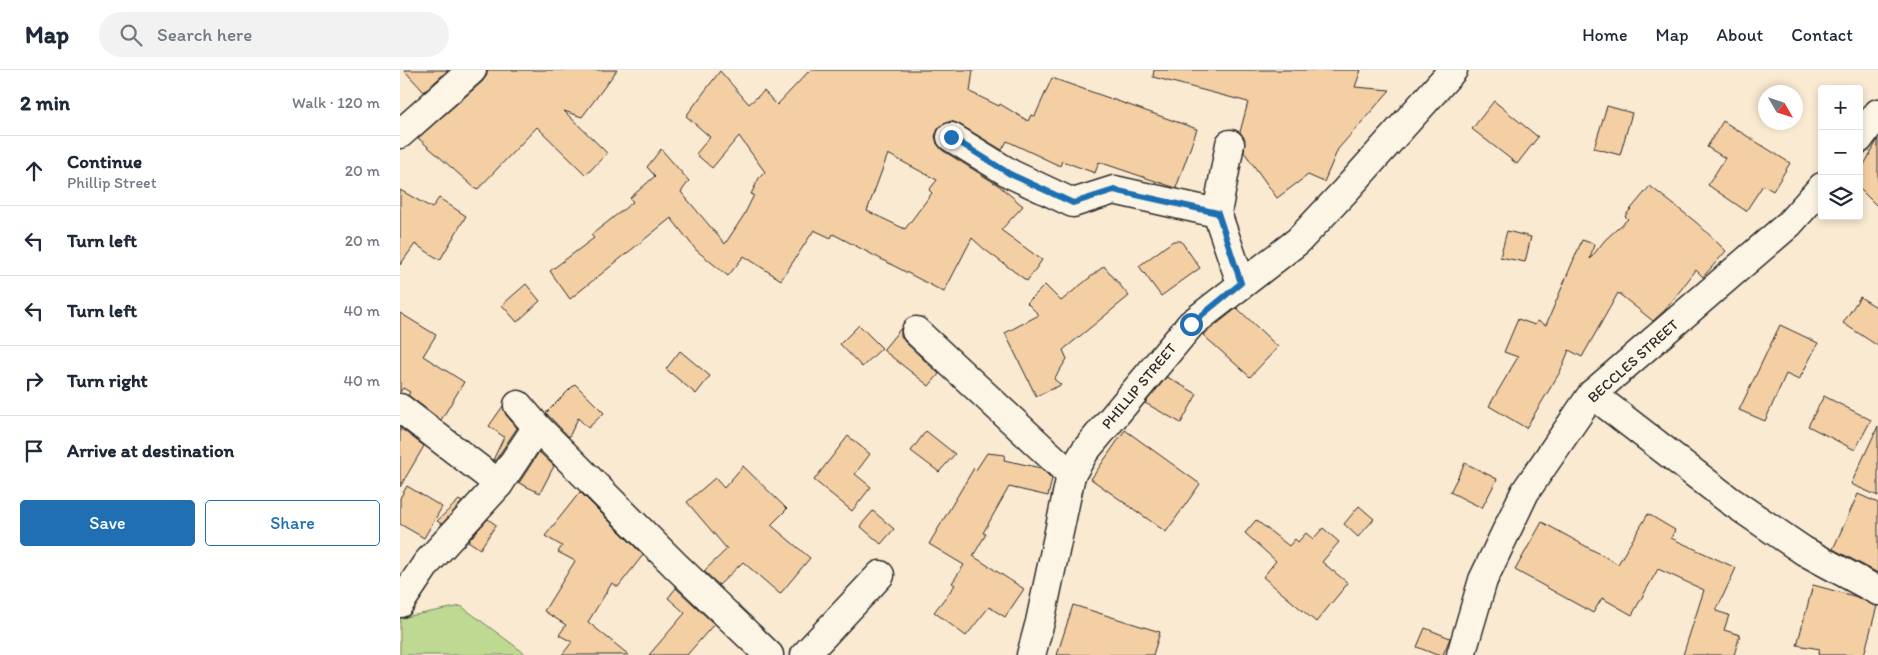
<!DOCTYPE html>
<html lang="en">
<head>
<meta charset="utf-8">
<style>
	body { margin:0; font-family:Itim,sans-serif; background:#f2f2f3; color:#1f2937 }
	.controls { position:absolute; right:15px; top:15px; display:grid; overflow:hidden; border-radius:5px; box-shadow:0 2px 8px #0003 }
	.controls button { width:45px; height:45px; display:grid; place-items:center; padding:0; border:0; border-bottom:1px solid #e0e1e3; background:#fff; color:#1f2937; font:25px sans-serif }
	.compass { position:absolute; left:1358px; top:15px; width:45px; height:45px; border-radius:50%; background:#fff; box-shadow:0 2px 8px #0003; rotate:129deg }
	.stop { position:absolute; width:15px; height:15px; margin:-11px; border:4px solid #1f6fb2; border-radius:50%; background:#fff }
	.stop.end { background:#1f6fb2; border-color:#fff; box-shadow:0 1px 5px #0008 }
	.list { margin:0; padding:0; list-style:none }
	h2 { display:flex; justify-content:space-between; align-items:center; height:65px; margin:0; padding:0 20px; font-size:21px }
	h2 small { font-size:16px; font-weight:400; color:#747a83 }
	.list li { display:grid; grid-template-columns:32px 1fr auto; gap:15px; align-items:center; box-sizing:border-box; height:70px; padding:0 20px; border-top:1px solid #e0e1e3 }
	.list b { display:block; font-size:19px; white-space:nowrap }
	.list p { margin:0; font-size:16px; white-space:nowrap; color:#747a83 }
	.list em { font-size:16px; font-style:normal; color:#747a83 }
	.actions { display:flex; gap:10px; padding:15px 20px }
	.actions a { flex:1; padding:11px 0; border:1px solid #1f6fb2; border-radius:5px; text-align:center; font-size:18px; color:#1f6fb2 }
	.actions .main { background:#1f6fb2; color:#fff }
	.icon { flex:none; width:28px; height:28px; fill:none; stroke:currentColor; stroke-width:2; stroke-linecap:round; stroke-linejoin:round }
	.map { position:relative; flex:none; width:1478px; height:585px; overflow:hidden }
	header { display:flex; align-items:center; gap:30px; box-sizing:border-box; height:70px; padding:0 25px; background:#fff; border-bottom:1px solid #e0e1e3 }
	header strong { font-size:24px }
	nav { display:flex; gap:28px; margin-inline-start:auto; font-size:18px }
	.search { width:350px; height:45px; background:#f2f2f3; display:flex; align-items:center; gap:12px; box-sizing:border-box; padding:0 18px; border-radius:28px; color:#747a83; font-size:19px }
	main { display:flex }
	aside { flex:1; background:#fff }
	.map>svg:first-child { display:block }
	.green { fill:#beda92; stroke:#74825e }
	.building { fill:#f4cfa4; stroke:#2b2b2b; fill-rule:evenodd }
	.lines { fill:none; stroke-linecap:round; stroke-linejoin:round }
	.minor-casing { stroke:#2b2b2b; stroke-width:31 }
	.minor { stroke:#fcf5e5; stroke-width:28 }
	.route { stroke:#1f6fb2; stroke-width:6 }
	.labels { text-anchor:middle; stroke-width:4; stroke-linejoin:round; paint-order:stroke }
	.street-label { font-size:15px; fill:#2b2b2b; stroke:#fcf5e5 }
</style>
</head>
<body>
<header>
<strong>Map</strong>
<div class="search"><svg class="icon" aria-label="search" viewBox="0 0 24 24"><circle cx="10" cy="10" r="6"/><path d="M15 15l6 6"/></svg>Search here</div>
<nav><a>Home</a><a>Map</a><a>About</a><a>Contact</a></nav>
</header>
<main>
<aside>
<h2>2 min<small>Walk · 120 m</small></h2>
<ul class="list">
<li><svg class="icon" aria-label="ahead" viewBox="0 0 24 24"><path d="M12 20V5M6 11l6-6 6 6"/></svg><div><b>Continue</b><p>Phillip Street</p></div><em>20 m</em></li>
<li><svg class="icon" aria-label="left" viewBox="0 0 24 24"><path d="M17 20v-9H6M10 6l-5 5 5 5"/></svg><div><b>Turn left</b></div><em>20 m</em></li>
<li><svg class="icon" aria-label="left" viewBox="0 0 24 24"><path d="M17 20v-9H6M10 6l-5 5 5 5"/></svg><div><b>Turn left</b></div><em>40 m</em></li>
<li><svg class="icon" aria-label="right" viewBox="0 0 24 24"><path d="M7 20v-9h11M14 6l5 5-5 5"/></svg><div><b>Turn right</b></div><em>40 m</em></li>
<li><svg class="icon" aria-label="arrive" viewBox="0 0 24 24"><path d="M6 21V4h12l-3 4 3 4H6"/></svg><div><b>Arrive at destination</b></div></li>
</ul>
<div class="actions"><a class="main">Save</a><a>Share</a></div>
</aside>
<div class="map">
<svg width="1478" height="585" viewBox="0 0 1478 585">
	<rect width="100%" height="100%" fill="#faead2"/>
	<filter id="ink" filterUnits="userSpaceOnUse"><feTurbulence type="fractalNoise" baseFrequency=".02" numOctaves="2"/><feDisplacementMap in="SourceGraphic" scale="10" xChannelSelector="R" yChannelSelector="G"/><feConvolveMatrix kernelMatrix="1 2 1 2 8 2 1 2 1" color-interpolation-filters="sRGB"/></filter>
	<g filter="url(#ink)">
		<polygon class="green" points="61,536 127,585 0,585 0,548"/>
		<g class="building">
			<polygon points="4,0 48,0 24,22"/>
			<polygon points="87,0 217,0 182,47 164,41 207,83 186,105 137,57 77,120 18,68 82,12 87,5"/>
			<path d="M410 0H573L570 22 599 36 600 34 628 51 631 45 635 46 652 8 797 59 776 118 699 92 695 103 662 91 660 96 607 71 602 80 559 54 551 51 543 54 538 59 535 66 537 74 542 80 598 115 623 136 601 160 642 190 627 211 584 179 572 168 544 222 433 164 431 168 414 160 381 210 344 186 328 206 296 180 271 148 170 229 150 201 194 168 191 165 233 132 230 128 255 106 247 97 261 79 289 111 281 122 325 174 344 145 354 125 351 124 359 108 365 102 339 66 312 98 296 84 310 67 286 46 320 1 349 34 364 21 377 35ZM488 84 537 110 529 120 532 123 505 159 467 141Z"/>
			<polygon points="754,0 961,0 955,17 990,20 938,79 924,112 908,105 877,128 844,82 845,69 840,62 848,32 753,7"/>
			<polygon points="1094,31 1138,67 1117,94 1072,59"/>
			<polygon points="1207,36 1232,43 1220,85 1194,78"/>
			<polygon points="1323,51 1390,93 1373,121 1363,115 1346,141 1308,115 1325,88 1307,77"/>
			<polygon points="1478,69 1478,137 1459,118 1459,104"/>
			<polygon points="1250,116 1297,153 1326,181 1303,207 1296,200 1266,239 1253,251 1218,223 1182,287 1169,280 1160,302 1126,358 1089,336 1118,287 1104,282 1118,249 1135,255 1137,251 1146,255 1182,170 1194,174 1190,189 1205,170 1228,149 1225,146"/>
			<polygon points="0,120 32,138 39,128 66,146 40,190 15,174 0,195"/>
			<polygon points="1107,161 1131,167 1125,192 1100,187"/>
			<polygon points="773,171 781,171 800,198 761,226 739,196"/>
			<polygon points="704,196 729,226 663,280 667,289 654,309 661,315 636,326 605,263 639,245 627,233 645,215 661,231"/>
			<polygon points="126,214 140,231 117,252 102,235"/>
			<polygon points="1460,227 1478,238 1478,276 1443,253"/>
			<polygon points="837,238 878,277 850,307 803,265"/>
			<polygon points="0,243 36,265 23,286 64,312 41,350 8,325 10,322 3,318 0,322"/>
			<polygon points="459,255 482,278 462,297 440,274"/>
			<polygon points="1380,255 1418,273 1399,310 1386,304 1365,351 1339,340"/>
			<polygon points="501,258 501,266 505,272 539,304 529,316 483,280"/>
			<polygon points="280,281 310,306 296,324 266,299"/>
			<polygon points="767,307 797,324 781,353 745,333"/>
			<polygon points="175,314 204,343 188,358 178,348 169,367 146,343"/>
			<polygon points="1424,326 1471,350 1455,380 1408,356"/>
			<polygon points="103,336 106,345 117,358 95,391 93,390 104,367 89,356"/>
			<polygon points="1478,356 1478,426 1451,414"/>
			<polygon points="0,358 24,376 0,417"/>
			<polygon points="725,360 800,414 766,462 691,409"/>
			<polygon points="526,361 555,384 539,402 511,381"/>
			<polygon points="448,366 470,384 455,404 471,417 452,441 414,410"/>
			<polygon points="139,382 154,396 140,423 119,413"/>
			<polygon points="587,383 605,385 604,390 641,398 652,409 648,426 609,417 583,463 586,464 573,486 624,519 605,547 589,537 566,566 534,542 555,515 552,513 564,495 529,474 574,398 576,400"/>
			<polygon points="1065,393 1097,409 1082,438 1050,422"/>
			<polygon points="343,396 387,439 371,455 410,488 380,524 343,492 319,515 304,501 327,479 287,432 315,408 324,418"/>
			<polygon points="7,416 42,437 24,468 0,454 0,428"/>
			<polygon points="180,422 243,485 218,517 212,513 188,552 229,585 162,585 172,572 159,565 166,555 144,541 175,491 158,482 162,476 145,466"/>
			<polygon points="1458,424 1478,433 1478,503 1433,479"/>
			<polygon points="59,430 62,432 42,454 37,451"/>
			<polygon points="959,436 974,449 958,467 944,454"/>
			<polygon points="473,441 494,459 481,474 460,456"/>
			<polygon points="1248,444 1275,460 1271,468 1336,498 1316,541 1329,545 1324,560 1340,565 1334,585 1283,585 1304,520 1258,499 1232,545 1202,528 1193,543 1115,500 1142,452 1218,494"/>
			<polygon points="88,449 96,455 80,479 68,471"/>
			<polygon points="856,450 889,476 895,469 898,472 906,463 913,469 923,458 939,472 922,492 948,513 916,552 863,507 876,491 845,463"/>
			<polygon points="1413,515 1454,526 1477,536 1464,585 1418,585 1420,579 1397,575"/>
			<polygon points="276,518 314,554 287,585 249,585 285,543 268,528"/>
			<polygon points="673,535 760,562 753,585 657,585"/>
			<polygon points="1025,558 1050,568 1043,585 1037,585 1017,577"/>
		</g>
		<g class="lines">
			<g class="minor-casing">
				<g id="minor">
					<polyline points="0,64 72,0"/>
					<polyline points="551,67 611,104 673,133 714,120 817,143"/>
					<polyline points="1459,69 1478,43"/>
					<polyline points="830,74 817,143 841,213"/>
					<polyline points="516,261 671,405"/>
					<polyline points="1192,324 1329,430 1404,481 1478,521"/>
					<polyline points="118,335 137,357 276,496 369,585"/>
					<polyline points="0,338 99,414"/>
					<polyline points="0,533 27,493 99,414 137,357"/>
					<polyline points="405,585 480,505"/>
					<polyline points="631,585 640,552 671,405 685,381 791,254 898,171 945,121 1053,0"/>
					<polyline points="1061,585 1083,510 1125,422 1192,324 1389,154 1422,117"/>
				</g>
			</g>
			<use href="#minor" class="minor"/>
		</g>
	</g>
	<g class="lines" filter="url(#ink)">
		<polyline class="route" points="551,67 610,104 673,133 714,120 818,143 841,213 791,254"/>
	</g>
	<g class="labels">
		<g class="street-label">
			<text transform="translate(1233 291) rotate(-42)" y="5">BECCLES STREET</text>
			<text transform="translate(739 316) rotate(-50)" y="5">PHILLIP STREET</text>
		</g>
	</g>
</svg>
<div class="controls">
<button>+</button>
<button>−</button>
<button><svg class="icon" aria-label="layers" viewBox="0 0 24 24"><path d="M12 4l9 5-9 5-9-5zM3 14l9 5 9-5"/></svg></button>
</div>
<svg class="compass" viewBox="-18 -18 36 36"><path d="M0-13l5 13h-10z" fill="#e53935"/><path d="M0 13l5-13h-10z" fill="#747a83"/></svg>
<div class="stop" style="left:791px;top:254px"></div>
<div class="stop end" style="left:551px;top:67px"></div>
</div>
</main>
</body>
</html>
